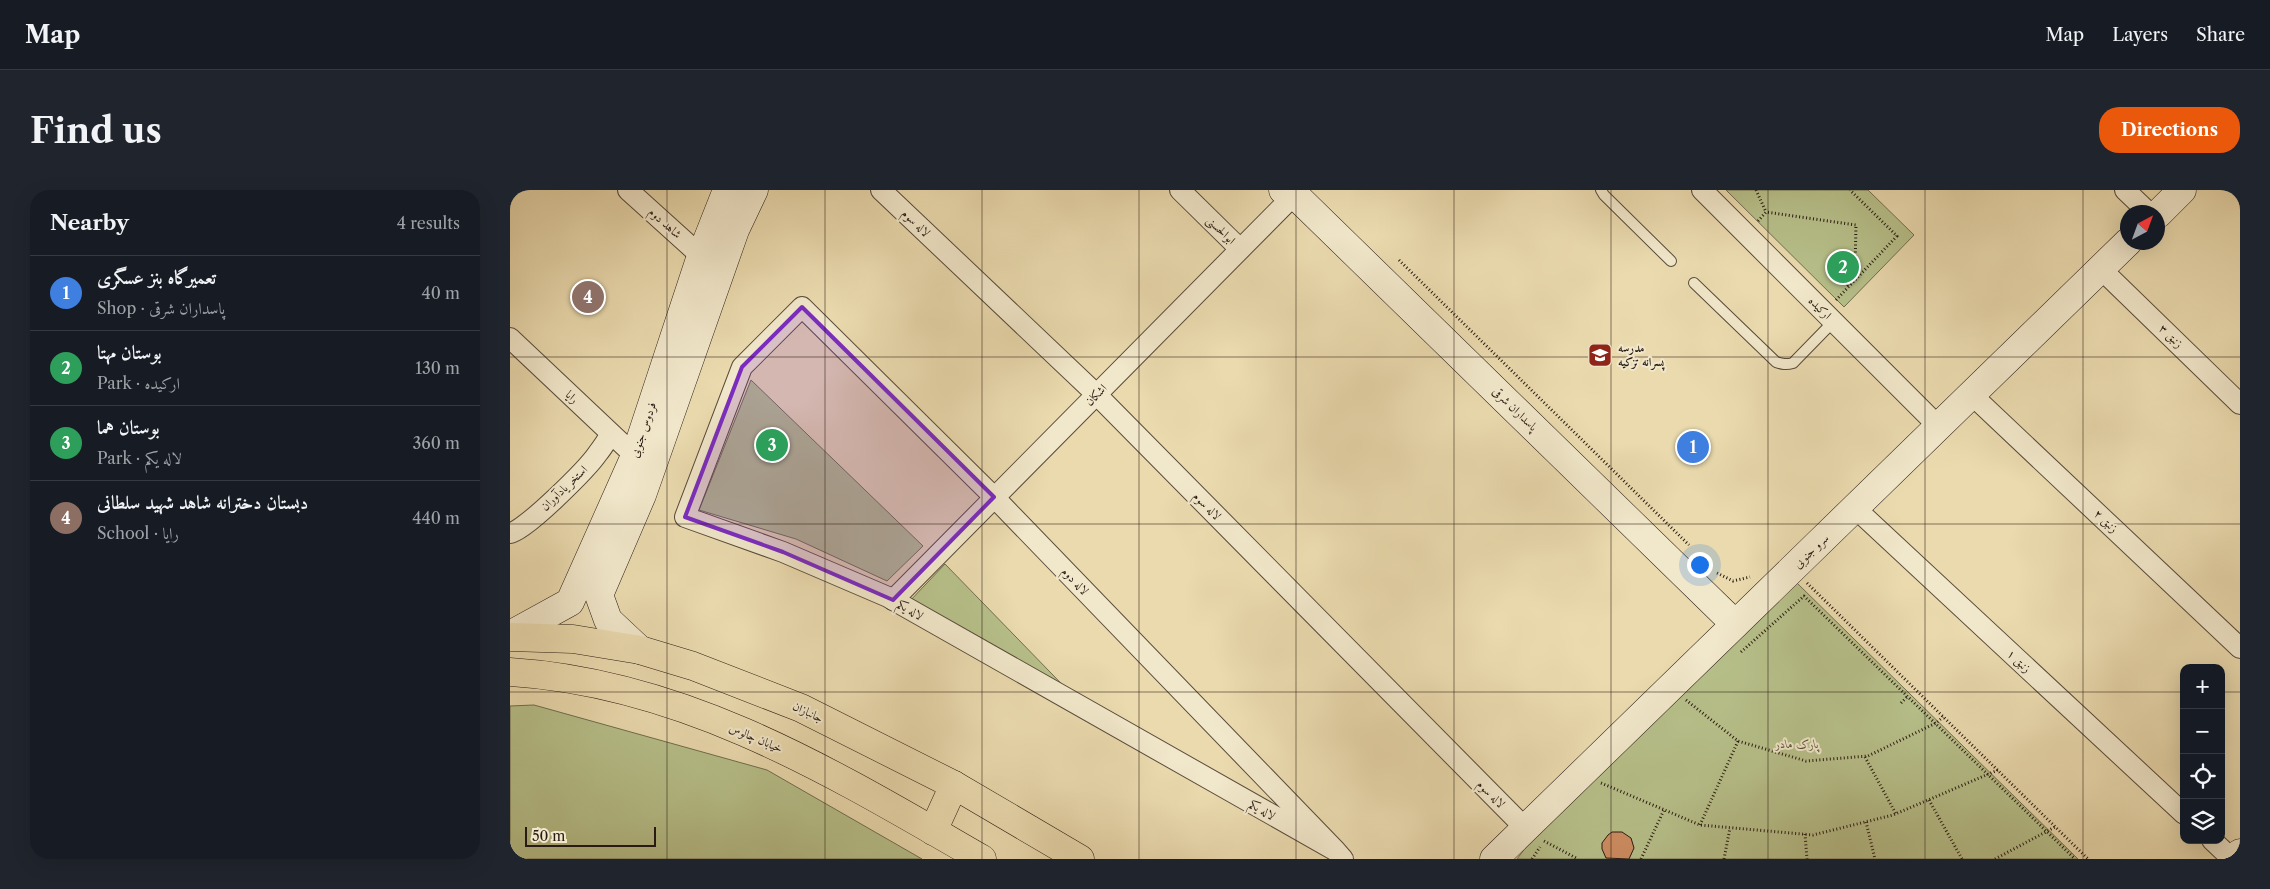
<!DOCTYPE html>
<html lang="en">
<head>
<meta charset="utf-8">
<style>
	body { margin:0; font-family:"Libre Caslon Text",Amiri,serif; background:#20242c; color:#f1f3f6 }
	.controls { position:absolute; right:15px; bottom:15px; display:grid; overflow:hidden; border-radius:10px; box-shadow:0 5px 20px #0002 }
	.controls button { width:45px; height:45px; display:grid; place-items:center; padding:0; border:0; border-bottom:1px solid #363941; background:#171b24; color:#f1f3f6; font:25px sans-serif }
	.compass { position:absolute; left:1610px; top:15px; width:45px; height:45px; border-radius:50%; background:#171b24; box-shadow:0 5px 20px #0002; rotate:41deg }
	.scale { position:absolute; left:15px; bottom:12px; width:131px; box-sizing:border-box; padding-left:5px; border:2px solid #291b14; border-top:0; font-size:14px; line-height:18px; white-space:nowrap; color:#291b14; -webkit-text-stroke:4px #f1e7ca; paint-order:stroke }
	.you { position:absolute; left:1189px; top:374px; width:18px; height:18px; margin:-12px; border:4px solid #fff; border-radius:50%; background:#1a73e8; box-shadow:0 0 0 8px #1a73e833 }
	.badge { display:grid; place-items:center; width:32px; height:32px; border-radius:50%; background:#ea580c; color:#fff; font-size:16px; font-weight:700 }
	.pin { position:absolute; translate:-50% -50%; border:2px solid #fff; box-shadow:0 1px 5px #0006 }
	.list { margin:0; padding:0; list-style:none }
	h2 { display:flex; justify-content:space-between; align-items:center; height:65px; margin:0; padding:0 20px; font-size:21px }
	h2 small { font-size:16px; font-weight:400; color:#9ea1a6 }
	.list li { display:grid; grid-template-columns:32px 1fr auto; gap:15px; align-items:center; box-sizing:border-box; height:75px; padding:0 20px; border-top:1px solid #363941 }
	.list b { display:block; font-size:19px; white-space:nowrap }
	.list p { margin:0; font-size:16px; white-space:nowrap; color:#9ea1a6 }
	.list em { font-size:16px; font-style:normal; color:#9ea1a6 }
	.icon { flex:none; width:28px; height:28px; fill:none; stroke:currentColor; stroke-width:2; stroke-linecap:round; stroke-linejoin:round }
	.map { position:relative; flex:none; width:1730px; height:669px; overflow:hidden; border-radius:20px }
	header { display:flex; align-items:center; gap:30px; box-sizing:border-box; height:70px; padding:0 25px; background:#171b24; border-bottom:1px solid #363941 }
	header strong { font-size:24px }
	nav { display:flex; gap:28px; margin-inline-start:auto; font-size:18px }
	.intro { display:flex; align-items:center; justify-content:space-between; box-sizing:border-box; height:120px; padding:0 30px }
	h1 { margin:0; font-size:35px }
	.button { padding:12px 22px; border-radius:20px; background:#ea580c; color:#fff; font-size:18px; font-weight:700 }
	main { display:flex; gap:30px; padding:0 30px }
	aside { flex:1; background:#171b24; border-radius:20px; box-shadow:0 5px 20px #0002 }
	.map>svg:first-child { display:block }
	.green { fill:#b7c08a; stroke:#706e4f }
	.building { fill:#cc8d61; stroke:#291b14 }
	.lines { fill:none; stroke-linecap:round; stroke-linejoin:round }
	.lane-casing { stroke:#594b3a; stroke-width:12 }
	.street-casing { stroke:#594b3a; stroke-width:22 }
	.secondary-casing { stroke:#291b14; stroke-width:29 }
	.highway-casing { stroke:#291b14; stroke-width:29 }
	.path { stroke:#291b14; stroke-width:3; stroke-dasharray:1 2.5; stroke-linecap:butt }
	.lane { stroke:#f1e7ca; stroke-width:10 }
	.street { stroke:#f1e7ca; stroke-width:20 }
	.secondary { stroke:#f1e7ca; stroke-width:28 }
	.highway { stroke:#eadaae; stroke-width:28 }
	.marked { fill:#7b2cbf; fill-opacity:0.2; stroke:#7b2cbf; stroke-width:4; stroke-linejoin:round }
	.grid { fill:none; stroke:#291b14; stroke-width:1; stroke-opacity:0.55 }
	.labels { text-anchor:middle; stroke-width:4; stroke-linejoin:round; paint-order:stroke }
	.street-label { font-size:12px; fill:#291b14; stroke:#f1e7ca }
	.poi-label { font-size:12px; font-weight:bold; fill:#291b14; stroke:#f1e7ca; text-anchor:start }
	.park-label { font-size:12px; font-style:italic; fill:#544d37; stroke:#f1e7ca }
</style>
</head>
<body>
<header>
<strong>Map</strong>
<nav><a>Map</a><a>Layers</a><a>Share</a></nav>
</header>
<div class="intro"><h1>Find us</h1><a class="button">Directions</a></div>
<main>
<aside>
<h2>Nearby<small>4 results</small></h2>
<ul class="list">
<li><span class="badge" style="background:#3f7fe0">1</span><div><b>تعمیرگاه بنز عسگری</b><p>Shop · پاسداران شرقی</p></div><em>40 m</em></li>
<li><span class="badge" style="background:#2e9e5b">2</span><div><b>بوستان مهتا</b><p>Park · ارکیده</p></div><em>130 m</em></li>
<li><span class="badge" style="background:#2e9e5b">3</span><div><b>بوستان هما</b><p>Park · لاله یکم</p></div><em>360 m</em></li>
<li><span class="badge" style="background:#8d6e63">4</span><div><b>دبستان دخترانه شاهد شهید سلطانی</b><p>School · رایا</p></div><em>440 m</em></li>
</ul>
</aside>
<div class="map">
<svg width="1730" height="669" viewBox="0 0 1730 669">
	<rect width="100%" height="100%" fill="#eadaae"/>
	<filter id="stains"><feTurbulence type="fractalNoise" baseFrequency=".004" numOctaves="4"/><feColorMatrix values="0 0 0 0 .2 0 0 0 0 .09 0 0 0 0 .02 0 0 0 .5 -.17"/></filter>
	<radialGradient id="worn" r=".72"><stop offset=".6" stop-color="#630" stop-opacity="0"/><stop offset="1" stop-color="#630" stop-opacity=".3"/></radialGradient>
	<g class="green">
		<polygon points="1216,0 1358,0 1404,45 1334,117"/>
		<polygon points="241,190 413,356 377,391 286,349 189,320"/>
		<polygon points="435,374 576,519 397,414"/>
		<polygon points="1287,393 1568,669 1007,669 1022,649"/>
		<polygon points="24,515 257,580 412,669 0,669 0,516"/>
	</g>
	<polygon class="building" points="1102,642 1112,642 1121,648 1124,658 1119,669 1096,668 1092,659 1092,653 1098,645"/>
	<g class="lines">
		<g class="lane-casing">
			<g id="lane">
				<polyline points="1091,0 1094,5 1161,71"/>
				<path d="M1184 93 1266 172C1272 174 1276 175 1283 173L1323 132"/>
			</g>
		</g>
		<g class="street-casing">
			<g id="street">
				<polyline points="118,0 191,66"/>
				<polyline points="371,0 586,204 1015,638"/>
				<polyline points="670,0 730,59"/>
				<polyline points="1192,0 1429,237"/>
				<polyline points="1615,0 1638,22"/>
				<polyline points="1591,79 1730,214"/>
				<polyline points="0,148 125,266"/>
				<polyline points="1462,205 1730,458"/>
				<polyline points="1345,318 1674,624"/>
				<path d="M0 343C14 342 78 278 88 263 93 257 97 250 101 244"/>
				<polyline points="383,410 789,0"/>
				<polyline points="1702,650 1722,669"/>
				<polyline points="826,661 378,407 273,362 175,327 232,177 292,117 484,307 826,661 833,669"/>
			</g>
		</g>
		<g class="secondary-casing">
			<g id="secondary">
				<polyline points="773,0 784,4 1225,434"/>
				<polyline points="1648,24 1672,0"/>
				<polyline points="0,445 60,412 125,266 191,66 217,0"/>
				<polyline points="130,460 98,430 89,405 132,305 225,40 244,0"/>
				<polyline points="984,669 1618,52"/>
				<polyline points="1722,669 1730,663"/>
			</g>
		</g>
		<g class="highway-casing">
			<g id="highway">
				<polyline points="0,447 63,449 130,460 183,476 291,518 444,595 570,669"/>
				<path d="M0 482C176 493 323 583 472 669"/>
				<polyline points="423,641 444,595"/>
			</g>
		</g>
		<g class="path">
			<polyline points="1246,0 1256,22"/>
			<polyline points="1248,31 1256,22 1346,35 1345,79 1337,96"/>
			<polyline points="889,70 1179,355"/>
			<polyline points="1326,110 1387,46 1340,0"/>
			<polyline points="1207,383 1223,391 1240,387"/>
			<polyline points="1297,393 1578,669"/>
			<polyline points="1231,462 1294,406 1565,669"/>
			<polyline points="1176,510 1228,551 1296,571 1358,566 1426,533 1433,527"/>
			<polyline points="1391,513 1398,506"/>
			<polyline points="1355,567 1386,624"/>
			<polyline points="1091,593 1190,635 1303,645 1383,625 1488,580"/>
			<polyline points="1419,610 1452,669"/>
			<polyline points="1356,632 1365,669"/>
			<polyline points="1190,635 1228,551"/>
			<polyline points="1295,644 1297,669"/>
			<polyline points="1034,651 1068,669"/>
			<polyline points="1022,669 1030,657"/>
			<polyline points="1131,669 1154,620"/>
			<polyline points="1214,669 1220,638"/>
			<polyline points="1485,669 1545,637"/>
		</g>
		<use href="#lane" class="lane"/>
		<use href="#street" class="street"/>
		<use href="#secondary" class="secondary"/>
		<use href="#highway" class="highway"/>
	</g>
	<path class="marked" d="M292 117 484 307 383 410 273 362 175 327 232 177Z"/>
	<path class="grid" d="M157 0V669M315 0V669M472 0V669M629 0V669M786 0V669M944 0V669M1101 0V669M1258 0V669M1415 0V669M1573 0V669M0 167H1730M0 334H1730M0 502H1674M1711 502H1730"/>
	<defs>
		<g id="school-square" transform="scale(1.25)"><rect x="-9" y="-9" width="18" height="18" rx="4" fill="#8f2418" stroke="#f1e7ca"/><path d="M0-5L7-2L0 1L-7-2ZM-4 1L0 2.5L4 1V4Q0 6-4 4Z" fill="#fff"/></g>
	</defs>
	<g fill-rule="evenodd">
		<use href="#school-square" x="1090" y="165"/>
	</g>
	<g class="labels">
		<g class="street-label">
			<text transform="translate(155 33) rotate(42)" y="4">شاهد دوم</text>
			<text transform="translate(406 33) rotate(44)" y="4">لاله سوم</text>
			<text transform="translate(711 40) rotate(44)" y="4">ابوالحسنی</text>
			<text transform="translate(1310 118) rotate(45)" y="4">ارکیده</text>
			<text transform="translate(1661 146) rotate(44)" y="4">زنبق ۳</text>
			<text transform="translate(586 205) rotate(-45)" y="4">اشکان</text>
			<text transform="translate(62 207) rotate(44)" y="4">رایا</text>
			<text transform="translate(1005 219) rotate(44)" y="4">پاسداران شرقی</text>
			<text transform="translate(133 240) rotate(-71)" y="4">فردوس جنوبی</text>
			<text transform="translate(54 298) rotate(-44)" y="4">استخر یادآوران</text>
			<text transform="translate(697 316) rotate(45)" y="4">لاله سوم</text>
			<text transform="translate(1596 331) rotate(43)" y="4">زنبق ۲</text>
			<text transform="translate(1301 361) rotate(-44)" y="4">سرو جنوبی</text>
			<text transform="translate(565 391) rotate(46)" y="4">لاله دوم</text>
			<text transform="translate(400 420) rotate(30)" y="4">لاله یکم</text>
			<text transform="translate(1509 471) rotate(43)" y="4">زنبق ۱</text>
			<text transform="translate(298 522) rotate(25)" y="4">جانبازان</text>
			<text transform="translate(246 548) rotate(23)" y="4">خیابان چالوس</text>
			<text transform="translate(981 604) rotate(45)" y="4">لاله سوم</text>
			<text transform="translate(752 620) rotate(30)" y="4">لاله یکم</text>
		</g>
		<g class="poi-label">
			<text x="1108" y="162">مدرسه<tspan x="1108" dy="14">پسرانه تزکیه</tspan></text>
		</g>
		<g class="park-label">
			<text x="1287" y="558">پارک مادر</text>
		</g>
	</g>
	<rect width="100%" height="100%" filter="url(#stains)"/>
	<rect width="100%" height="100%" fill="url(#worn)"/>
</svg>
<div class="controls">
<button>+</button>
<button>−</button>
<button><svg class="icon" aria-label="locate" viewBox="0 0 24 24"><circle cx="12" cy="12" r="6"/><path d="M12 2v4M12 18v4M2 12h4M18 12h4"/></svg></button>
<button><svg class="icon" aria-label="layers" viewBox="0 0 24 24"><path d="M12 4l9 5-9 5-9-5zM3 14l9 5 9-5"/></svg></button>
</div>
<svg class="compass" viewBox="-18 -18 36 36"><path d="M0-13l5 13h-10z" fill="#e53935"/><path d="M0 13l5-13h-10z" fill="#9ea1a6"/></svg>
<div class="scale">50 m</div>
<div class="you"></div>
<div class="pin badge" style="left:1183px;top:257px;background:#3f7fe0">1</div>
<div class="pin badge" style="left:1333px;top:77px;background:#2e9e5b">2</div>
<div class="pin badge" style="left:262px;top:255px;background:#2e9e5b">3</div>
<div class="pin badge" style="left:78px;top:107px;background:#8d6e63">4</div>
</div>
</main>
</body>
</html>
